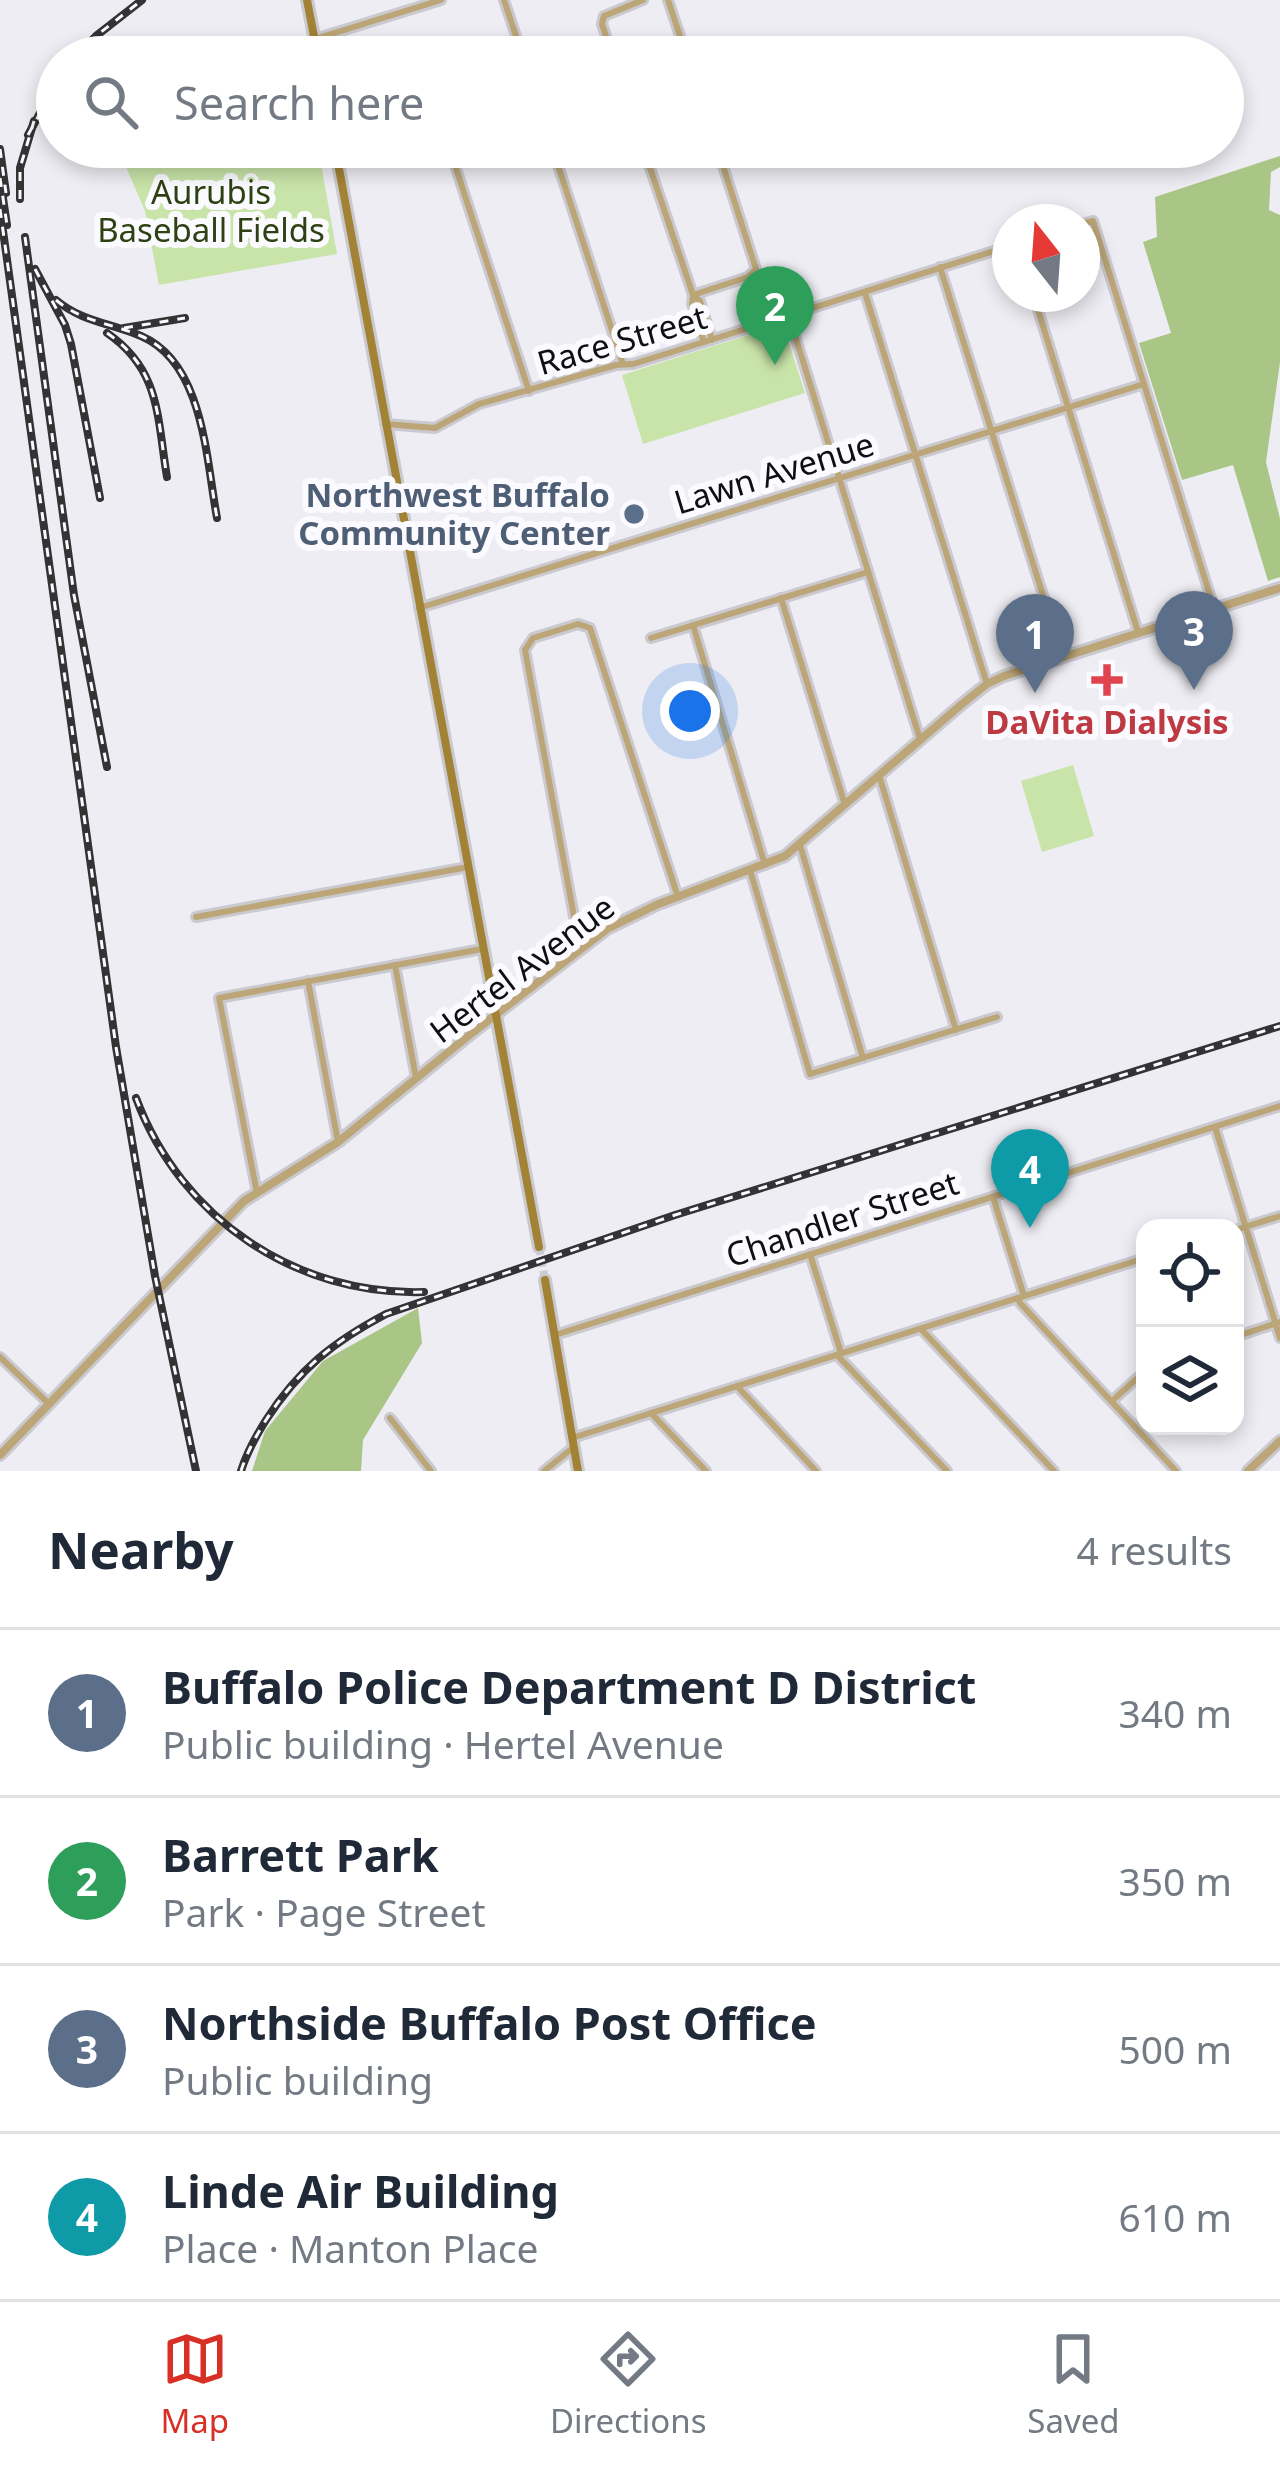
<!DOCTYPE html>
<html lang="en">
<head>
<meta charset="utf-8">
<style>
	body { margin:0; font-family:"Noto Sans",sans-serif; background:#f2f2f3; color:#1f2937 }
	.controls { position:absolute; right:36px; bottom:36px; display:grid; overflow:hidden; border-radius:24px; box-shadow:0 6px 18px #0003 }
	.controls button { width:108px; height:108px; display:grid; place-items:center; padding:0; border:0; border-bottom:3px solid #e0e1e3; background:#fff; color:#1f2937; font:60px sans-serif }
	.compass { position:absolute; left:992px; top:204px; width:108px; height:108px; border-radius:50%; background:#fff; box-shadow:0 6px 18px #0003; rotate:343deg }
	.you { position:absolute; left:690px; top:711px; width:42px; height:42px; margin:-30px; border:9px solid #fff; border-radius:50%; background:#1a73e8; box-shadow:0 0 0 18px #1a73e833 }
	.badge { display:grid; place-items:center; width:78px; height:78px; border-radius:50%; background:#d93025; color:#fff; font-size:39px; font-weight:700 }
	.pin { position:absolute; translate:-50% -99px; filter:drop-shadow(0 3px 6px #0008) }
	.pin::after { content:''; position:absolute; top:63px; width:42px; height:36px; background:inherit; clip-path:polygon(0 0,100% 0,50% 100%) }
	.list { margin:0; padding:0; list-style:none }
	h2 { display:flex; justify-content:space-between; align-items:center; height:156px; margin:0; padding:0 48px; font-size:51px }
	h2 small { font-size:39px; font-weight:400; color:#747a83 }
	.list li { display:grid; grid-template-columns:78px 1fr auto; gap:36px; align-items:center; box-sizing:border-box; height:168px; padding:0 48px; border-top:3px solid #e0e1e3 }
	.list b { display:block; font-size:45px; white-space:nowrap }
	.list p { margin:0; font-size:39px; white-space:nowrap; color:#747a83 }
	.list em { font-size:39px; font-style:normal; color:#747a83 }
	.icon { flex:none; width:66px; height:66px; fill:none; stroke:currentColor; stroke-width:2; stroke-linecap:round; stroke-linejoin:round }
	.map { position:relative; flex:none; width:1280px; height:1471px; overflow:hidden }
	.search { position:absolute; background:#fff; box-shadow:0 6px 18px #0003; left:36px; right:36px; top:36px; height:132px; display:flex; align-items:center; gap:30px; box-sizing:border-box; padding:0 42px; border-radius:66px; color:#747a83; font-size:45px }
	.sheet { height:828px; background:#fff }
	nav { display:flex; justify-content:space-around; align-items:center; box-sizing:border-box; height:168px; border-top:3px solid #e0e1e3; background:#fff; font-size:33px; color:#747a83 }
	nav a { display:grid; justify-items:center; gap:6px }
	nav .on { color:#d93025 }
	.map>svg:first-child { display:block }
	.green { fill:#c9e4a9 }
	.forest { fill:#a9c687 }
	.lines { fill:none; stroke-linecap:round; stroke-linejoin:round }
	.secondary-tunnel { stroke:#cdccd1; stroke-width:8; stroke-dasharray:8 4; stroke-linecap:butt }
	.minor-casing { stroke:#cac9cf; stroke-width:12 }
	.tertiary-casing { stroke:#cac9cf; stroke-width:14 }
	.secondary-casing { stroke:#cac9cf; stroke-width:14 }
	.minor { stroke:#bca677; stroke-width:6 }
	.tertiary { stroke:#bca677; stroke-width:8 }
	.secondary { stroke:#a28234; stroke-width:8 }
	.rail-casing { stroke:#333234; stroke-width:8 }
	.rail { stroke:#fbfafe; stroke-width:3; stroke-dasharray:9; stroke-linecap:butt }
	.service-dot { fill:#5c6f8a; stroke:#fbfafe; stroke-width:4.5 }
	.health-dot { fill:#e0444e; stroke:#fbfafe; stroke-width:4.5 }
	.labels { text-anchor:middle; stroke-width:12; stroke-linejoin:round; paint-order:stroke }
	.park-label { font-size:33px; fill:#2e4113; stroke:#fbfafe }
	.street-label { font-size:33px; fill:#0f0e10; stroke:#fbfafe }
	.service-label { font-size:33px; font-weight:bold; fill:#4e5e75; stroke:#fbfafe; text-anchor:end }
	.health-label { font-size:33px; font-weight:bold; fill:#be3a42; stroke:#fbfafe }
</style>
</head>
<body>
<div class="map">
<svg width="1280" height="1471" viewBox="0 0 1280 1471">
	<rect width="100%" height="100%" fill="#eeedf3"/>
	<g class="green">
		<polygon points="138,147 318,147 337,254 159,285 145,211 122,158 132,154"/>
		<polygon points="783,324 805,393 643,444 622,375"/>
		<polygon points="1073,765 1094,836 1042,852 1021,781"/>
	</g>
	<g class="forest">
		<polygon points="1280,156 1280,167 1271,172 1269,210 1280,215 1280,362 1266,462 1280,519 1280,577 1268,581 1233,465 1182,480 1139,343 1171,333 1143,242 1157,237 1155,197"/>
		<polygon points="418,1308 422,1343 363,1440 361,1471 252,1471 265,1431 323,1361"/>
	</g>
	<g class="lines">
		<polyline class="secondary-tunnel" points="539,1247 545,1280"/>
		<g class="minor-casing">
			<g id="minor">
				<polyline points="504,0 523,57"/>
				<polyline points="668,0 687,57"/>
				<polyline points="315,39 441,0"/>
				<polyline points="613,57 602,24 604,16 643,0"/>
				<polyline points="449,147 529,391"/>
				<polyline points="552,147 623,364"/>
				<polyline points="643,147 693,295 748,277 756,269 717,147"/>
				<polyline points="1082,224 1093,221 1214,608"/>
				<polyline points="940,267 1062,656"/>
				<polyline points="865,293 987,684"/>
				<polyline points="1033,294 1138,632"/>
				<polyline points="693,295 700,301 712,340"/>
				<polyline points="693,295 692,304 704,342"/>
				<polyline points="789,316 920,739"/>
				<polyline points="385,424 435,428 479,404 616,365 633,364 672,352 1010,246"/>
				<polyline points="781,598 845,805"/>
				<polyline points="419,608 1144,384"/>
				<polyline points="693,625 765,865"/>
				<polyline points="651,638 868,572"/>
				<polyline points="879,775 956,1030"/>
				<polyline points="800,845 863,1058"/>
				<polyline points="750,870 810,1074 997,1017"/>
				<polyline points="196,917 468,867"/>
				<polyline points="580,949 525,650 533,638 578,624 590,628 678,897"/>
				<polyline points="395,965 416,1078"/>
				<polyline points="308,981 338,1142"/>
				<polyline points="1215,1127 1280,1338"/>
				<polyline points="257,1193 219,998 482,949"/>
				<polyline points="993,1197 1024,1296"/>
				<polyline points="1235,1230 1280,1216"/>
				<polyline points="810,1254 841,1353"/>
				<polyline points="1018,1298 1020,1303 1176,1471"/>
				<polyline points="921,1329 1054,1471"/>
				<polyline points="555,1335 1280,1106"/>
				<polyline points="1235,1337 1280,1322"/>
				<polyline points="837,1355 947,1471"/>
				<polyline points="0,1357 49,1404"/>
				<polyline points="737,1386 816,1471"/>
				<polyline points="1112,1401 1145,1371"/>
				<polyline points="651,1413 706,1471"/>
				<polyline points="390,1418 431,1471"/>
				<polyline points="572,1438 1145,1258"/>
				<polyline points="544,1471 574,1447"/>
			</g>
		</g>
		<g class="tertiary-casing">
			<g id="tertiary">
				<polyline points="0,1455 244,1201 338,1142 472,1033 607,929 656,905 785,856 962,704 987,684 1004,676 1280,588"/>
				<polyline points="1248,1471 1280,1441"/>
			</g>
		</g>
		<g class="secondary-casing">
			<g id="secondary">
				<polyline points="307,0 318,57"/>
				<polyline points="335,147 539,1247"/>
				<polyline points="545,1280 578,1471"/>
			</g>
		</g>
		<use href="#minor" class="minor"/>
		<use href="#tertiary" class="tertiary"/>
		<use href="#secondary" class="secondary"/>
		<g class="rail-casing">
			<g id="rail">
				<polyline points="76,57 96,36 142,0"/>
				<polyline points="28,135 57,82"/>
				<polyline points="0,149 6,193"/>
				<polyline points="0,178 7,225"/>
				<polyline points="20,199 20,168 34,121"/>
				<polyline points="0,209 116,1047 155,1276 196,1471"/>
				<polyline points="25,237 74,595 107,767"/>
				<polyline points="35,269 65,325 71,344 100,498"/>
				<path d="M56 300C82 322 111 323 141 336 204 363 206 459 217 518"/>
				<polyline points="124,328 185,318"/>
				<path d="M107 333C161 370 157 418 167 477"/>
				<path d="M136 1098C181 1219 297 1296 424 1292"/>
				<path d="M241 1471C247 1452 256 1436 266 1420 299 1369 333 1342 386 1314L675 1215 1280 1026"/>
			</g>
		</g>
		<use href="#rail" class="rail"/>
	</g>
	<circle class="service-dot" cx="634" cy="514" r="12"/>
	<path class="health-dot" d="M1101 662h12v12h12v12h-12v12h-12v-12h-12v-12h12z"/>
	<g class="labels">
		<g class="park-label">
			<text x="211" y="204">Aurubis<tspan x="211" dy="38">Baseball Fields</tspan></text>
		</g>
		<g class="street-label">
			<text transform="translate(622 340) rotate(-16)" y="12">Race Street</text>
			<text transform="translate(774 473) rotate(-17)" y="12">Lawn Avenue</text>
			<text transform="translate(522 969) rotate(-37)" y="12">Hertel Avenue</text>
			<text transform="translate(842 1219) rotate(-18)" y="12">Chandler Street</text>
		</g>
		<g class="service-label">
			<text x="610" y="507">Northwest Buffalo<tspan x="610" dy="38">Community Center</tspan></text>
		</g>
		<g class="health-label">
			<text x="1107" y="734">DaVita Dialysis</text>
		</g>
	</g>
</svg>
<div class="controls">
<button><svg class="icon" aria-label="locate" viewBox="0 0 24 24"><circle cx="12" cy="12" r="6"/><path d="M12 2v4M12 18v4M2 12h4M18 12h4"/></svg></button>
<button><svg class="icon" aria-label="layers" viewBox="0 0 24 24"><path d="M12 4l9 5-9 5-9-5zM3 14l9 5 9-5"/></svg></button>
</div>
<svg class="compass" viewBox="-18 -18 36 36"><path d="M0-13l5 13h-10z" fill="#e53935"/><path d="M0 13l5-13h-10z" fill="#747a83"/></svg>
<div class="you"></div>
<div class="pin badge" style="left:1035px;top:693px;background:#5c6f8a">1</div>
<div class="pin badge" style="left:775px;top:365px;background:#2e9e5b">2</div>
<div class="pin badge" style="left:1194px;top:690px;background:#5c6f8a">3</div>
<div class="pin badge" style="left:1030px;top:1228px;background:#0f9aa8">4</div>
<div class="search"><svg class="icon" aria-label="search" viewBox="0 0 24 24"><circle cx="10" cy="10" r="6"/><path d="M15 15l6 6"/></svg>Search here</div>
</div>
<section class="sheet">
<h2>Nearby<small>4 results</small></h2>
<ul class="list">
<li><span class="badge" style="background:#5c6f8a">1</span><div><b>Buffalo Police Department D District</b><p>Public building · Hertel Avenue</p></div><em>340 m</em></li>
<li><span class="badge" style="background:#2e9e5b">2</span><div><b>Barrett Park</b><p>Park · Page Street</p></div><em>350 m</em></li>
<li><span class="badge" style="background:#5c6f8a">3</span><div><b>Northside Buffalo Post Office</b><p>Public building</p></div><em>500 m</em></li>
<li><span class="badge" style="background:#0f9aa8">4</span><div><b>Linde Air Building</b><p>Place · Manton Place</p></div><em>610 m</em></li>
</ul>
</section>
<nav>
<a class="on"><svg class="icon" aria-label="map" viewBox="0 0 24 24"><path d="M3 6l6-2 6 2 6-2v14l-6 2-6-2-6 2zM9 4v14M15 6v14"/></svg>Map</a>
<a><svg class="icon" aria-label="directions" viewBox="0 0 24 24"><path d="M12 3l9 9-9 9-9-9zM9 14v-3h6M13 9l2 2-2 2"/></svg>Directions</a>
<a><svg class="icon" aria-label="saved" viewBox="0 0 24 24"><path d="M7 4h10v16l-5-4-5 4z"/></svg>Saved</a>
</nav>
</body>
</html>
